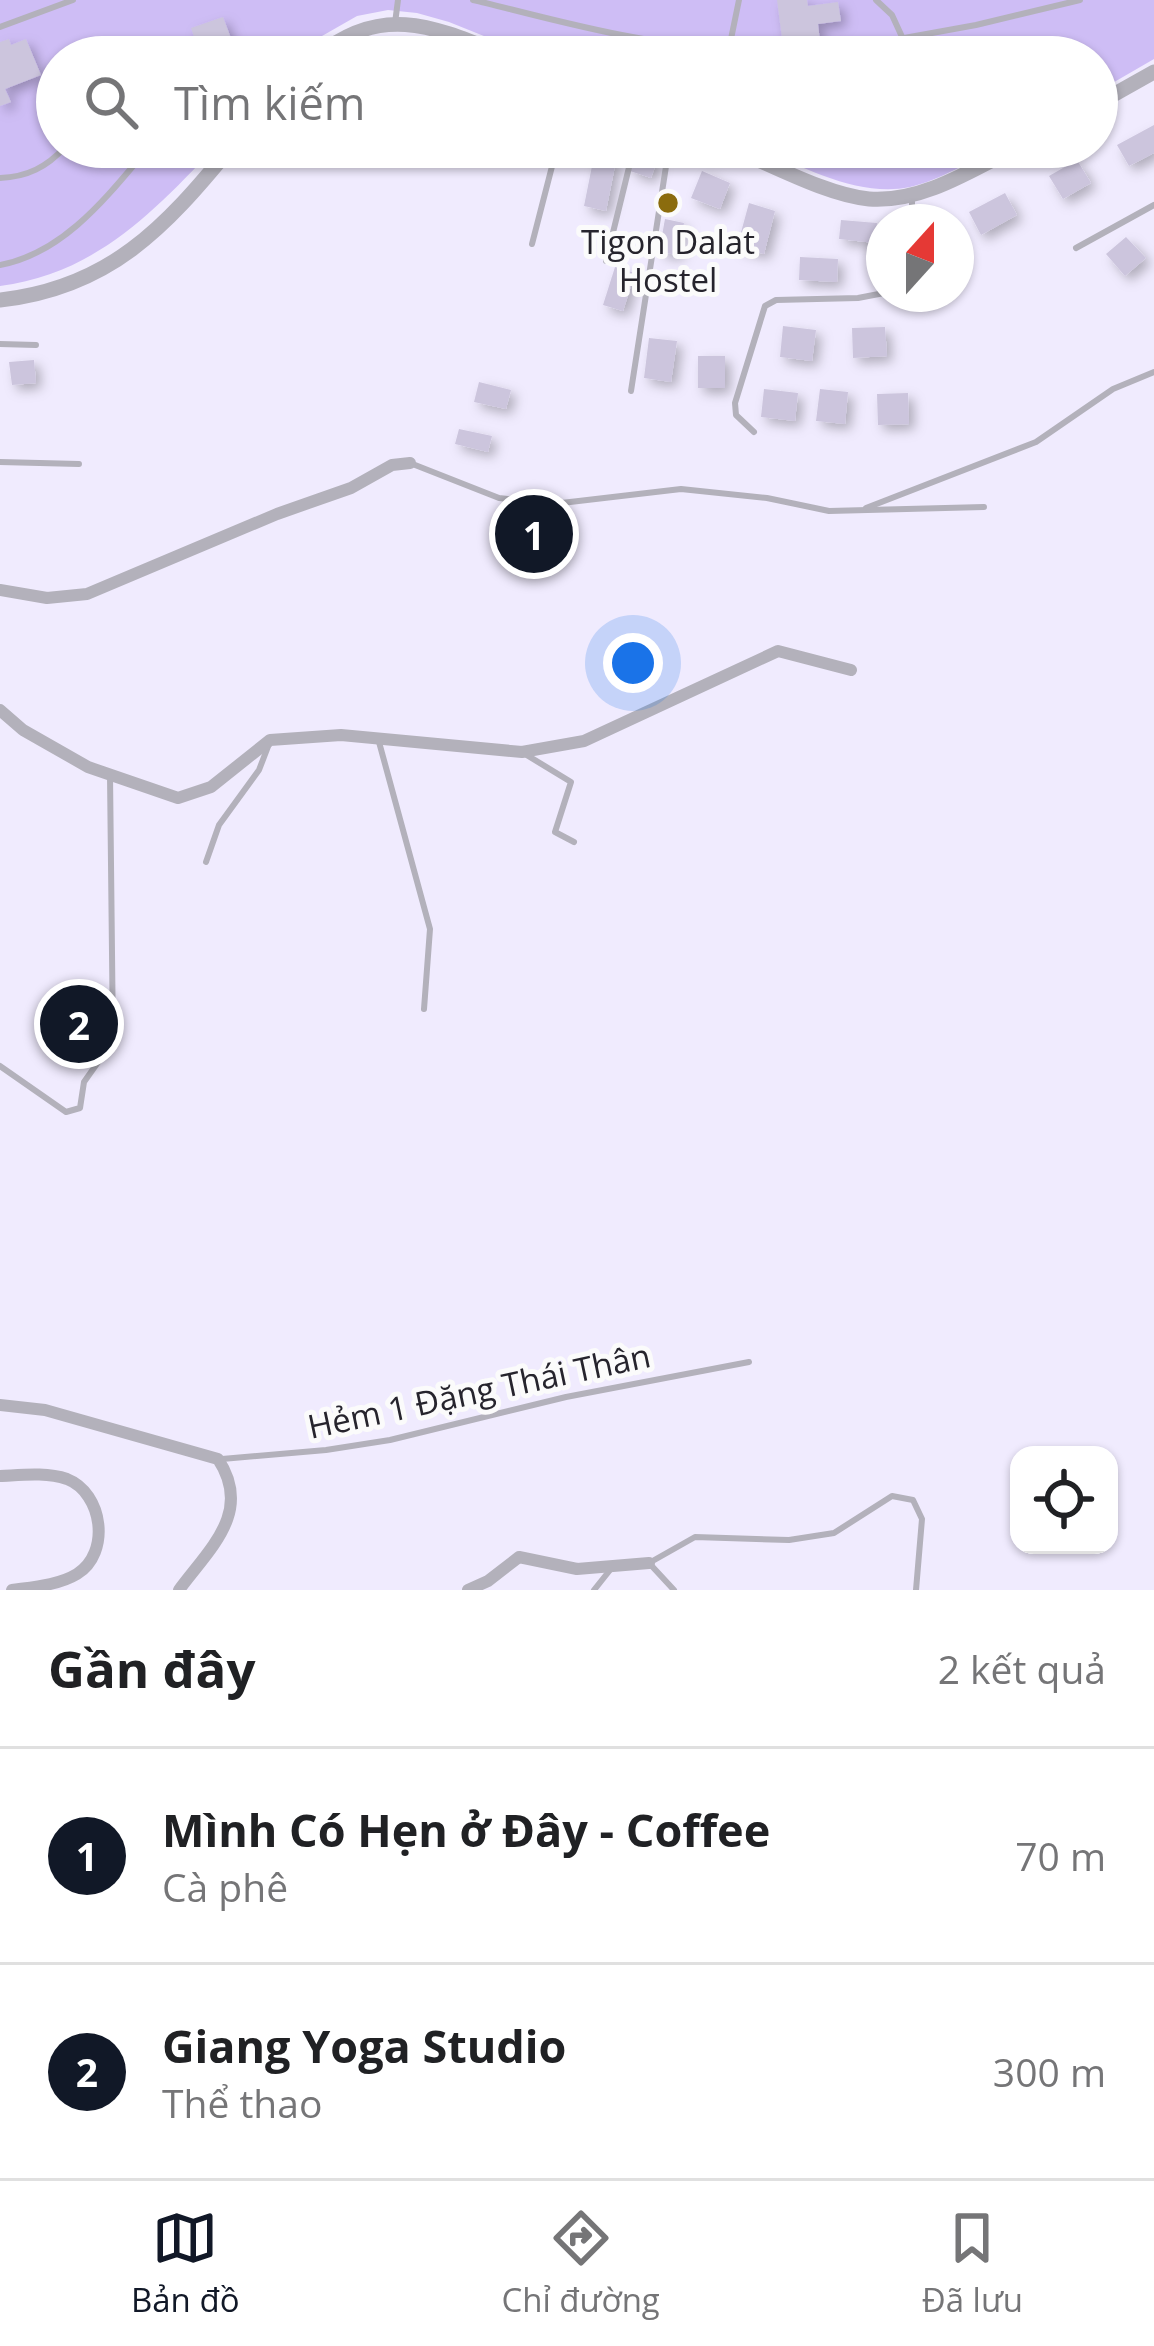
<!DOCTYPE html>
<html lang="vi">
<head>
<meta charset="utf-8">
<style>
	body { margin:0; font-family:"Open Sans",sans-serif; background:#f2f2f2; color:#202124 }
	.controls { position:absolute; right:36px; bottom:36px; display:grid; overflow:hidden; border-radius:24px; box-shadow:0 3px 9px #0004 }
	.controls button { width:108px; height:108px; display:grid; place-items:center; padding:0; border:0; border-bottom:3px solid #e0e0e0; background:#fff; color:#202124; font:60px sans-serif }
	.compass { position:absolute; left:866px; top:204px; width:108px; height:108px; border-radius:50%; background:#fff; box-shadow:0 3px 9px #0004; rotate:21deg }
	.you { position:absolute; left:633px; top:663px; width:42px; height:42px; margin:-30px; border:9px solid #fff; border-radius:50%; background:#1a73e8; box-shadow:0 0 0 18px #1a73e833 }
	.badge { display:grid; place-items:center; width:78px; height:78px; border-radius:50%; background:#111827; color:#fff; font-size:39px; font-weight:700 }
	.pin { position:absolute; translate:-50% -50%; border:6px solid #fff; box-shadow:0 3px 12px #0006 }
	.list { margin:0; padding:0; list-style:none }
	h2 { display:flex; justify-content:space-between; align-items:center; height:156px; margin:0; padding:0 48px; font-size:51px }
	h2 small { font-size:39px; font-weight:400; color:#757577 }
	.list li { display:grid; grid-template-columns:78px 1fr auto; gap:36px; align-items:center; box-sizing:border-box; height:216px; padding:0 48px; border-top:3px solid #e0e0e0 }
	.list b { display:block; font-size:45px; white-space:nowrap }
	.list p { margin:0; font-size:39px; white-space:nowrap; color:#757577 }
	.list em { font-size:39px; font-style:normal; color:#757577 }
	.icon { flex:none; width:66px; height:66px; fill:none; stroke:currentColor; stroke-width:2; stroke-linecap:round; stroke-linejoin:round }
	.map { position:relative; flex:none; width:1154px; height:1590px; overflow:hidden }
	.search { position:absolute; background:#fff; box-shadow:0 3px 9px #0004; left:36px; right:36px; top:36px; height:132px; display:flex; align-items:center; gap:30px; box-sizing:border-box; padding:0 42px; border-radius:66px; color:#757577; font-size:45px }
	.sheet { height:588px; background:#fff }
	nav { display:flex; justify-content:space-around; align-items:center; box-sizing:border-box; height:168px; border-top:3px solid #e0e0e0; background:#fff; font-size:33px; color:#757577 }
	nav a { display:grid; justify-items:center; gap:6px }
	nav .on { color:#111827 }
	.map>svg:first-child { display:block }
	.green { fill:#cebdf5 }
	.building { fill:#ccc5dd; filter:url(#shadow) }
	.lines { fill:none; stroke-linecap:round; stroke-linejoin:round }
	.service { stroke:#b3b1bb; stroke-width:6 }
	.minor { stroke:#b3b1bb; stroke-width:12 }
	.tertiary { stroke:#b3b1bb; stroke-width:15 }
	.poi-dot { fill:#8b6c0d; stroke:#fbfbfb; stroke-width:4.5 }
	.labels { text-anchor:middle; stroke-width:10; stroke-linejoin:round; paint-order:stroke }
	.poi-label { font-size:33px; fill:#26242d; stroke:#fbfbfb }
	.street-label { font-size:33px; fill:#26242d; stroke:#fbfbfb }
</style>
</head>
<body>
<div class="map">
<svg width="1154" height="1590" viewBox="0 0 1154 1590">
	<defs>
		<filter id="shadow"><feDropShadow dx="5.5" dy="5.5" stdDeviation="6" flood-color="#0004"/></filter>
	</defs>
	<rect width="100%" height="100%" fill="#f0ebfe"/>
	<g class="green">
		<path d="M0 0H1154V59L1097 92V57H536L449 22 417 13 388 10 357 16 322 36 299 57H57V147H215C153 213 94 274 0 286Z"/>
		<path d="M755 147H997C971 161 940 180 910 187 858 198 802 166 755 147Z"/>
	</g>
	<g class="building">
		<polygon points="777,0 807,0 808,6 838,2 841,21 818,24 820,41 783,46"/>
		<polygon points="223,17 235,49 201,57 191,28"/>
		<polygon points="9,39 11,45 26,39 41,75 5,89 11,102 0,106 0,42"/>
		<polygon points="1154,125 1154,153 1129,166 1117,145"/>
		<polygon points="636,154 657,161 651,178 630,171"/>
		<polygon points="594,156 616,161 606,211 584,206"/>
		<polygon points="1077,160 1091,183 1063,199 1049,176"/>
		<polygon points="702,171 730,183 720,209 691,198"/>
		<polygon points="1005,193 1017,215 981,235 969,212"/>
		<polygon points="749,203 775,211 764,254 737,247"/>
		<polygon points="665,219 684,223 678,255 659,252"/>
		<polygon points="841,220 877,223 875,243 839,239"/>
		<polygon points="1126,237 1146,258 1125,276 1106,254"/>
		<polygon points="800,257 838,259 837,282 799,280"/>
		<polygon points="615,267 635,273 623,311 603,305"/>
		<polygon points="783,326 816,330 812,361 780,357"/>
		<polygon points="885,327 887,356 853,358 852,328"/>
		<polygon points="649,338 677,341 671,382 644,378"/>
		<rect x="698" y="356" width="27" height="32"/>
		<polygon points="34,360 36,383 12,385 9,362"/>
		<polygon points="479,382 511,390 506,409 474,402"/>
		<polygon points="764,389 798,393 795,421 761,417"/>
		<polygon points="820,389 848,392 845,424 816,421"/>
		<polygon points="908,393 909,424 878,425 877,394"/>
		<polygon points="459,429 492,436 488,452 455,444"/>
	</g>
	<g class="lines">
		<g class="service">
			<path d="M473 0C523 11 691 61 731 39L739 0"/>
			<polyline points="876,0 892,15 903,39"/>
			<polyline points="395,23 398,0"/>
			<polyline points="0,27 73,0"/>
			<polyline points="711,45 805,56 976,25 1080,0"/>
			<path d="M0 178C27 177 47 167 65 147"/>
			<polyline points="912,196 912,222"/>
			<polyline points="532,244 557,147"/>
			<polyline points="1076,248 1154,205"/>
			<polyline points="606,261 634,147"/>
			<path d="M0 265C60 254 102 203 139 159L143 147"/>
			<polyline points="0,344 36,345"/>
			<polyline points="631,391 669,147"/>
			<polyline points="754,432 736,415 735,403 765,306 776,300 858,298 884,293"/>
			<polyline points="0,462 79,464"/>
			<polyline points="410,463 499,498 553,504 681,489 767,498 829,511 984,507"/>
			<polyline points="866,508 1036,442 1113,389 1154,372"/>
			<polyline points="379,742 430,929 424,1009"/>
			<polyline points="525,754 571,782 555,832 574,842"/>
			<polyline points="206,862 219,825 259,770 269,744"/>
			<polyline points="0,1066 66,1112 80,1108 84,1082 113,1041 110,775"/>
			<polyline points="222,1459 326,1450 390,1440 566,1397 749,1362"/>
			<polyline points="594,1590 610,1570"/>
			<polyline points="674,1590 649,1563 695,1537 789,1540 834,1533 892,1496 913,1500 922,1519 916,1590"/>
		</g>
		<g class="minor">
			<polyline points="0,590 47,598 87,594 277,514 351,488 392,465 410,463"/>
			<polyline points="0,710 23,730 88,767 178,798 211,787 270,740 341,735 522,752 584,741 778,651 851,670"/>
			<path d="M0 1405 45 1410 218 1459C253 1512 210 1548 179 1590"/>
			<path d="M0 1476C22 1475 46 1472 67 1479 103 1493 111 1553 77 1574 59 1585 33 1587 12 1590"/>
			<polyline points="468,1590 488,1581 519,1557 577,1569 649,1563"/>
		</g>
		<g class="tertiary">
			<path d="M316 57C384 1 437 28 509 57"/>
			<polyline points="1097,104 1154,72"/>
			<path d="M728 147C769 163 826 195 869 199 921 203 972 170 1017 147"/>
			<path d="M0 300C109 288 165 228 231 147"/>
		</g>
	</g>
	<circle class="poi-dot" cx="668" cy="203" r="12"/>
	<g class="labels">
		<g class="poi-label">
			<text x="668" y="254">Tigon Dalat<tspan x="668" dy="38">Hostel</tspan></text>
		</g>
		<g class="street-label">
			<text transform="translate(479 1391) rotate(-12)" y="12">Hẻm 1 Đặng Thái Thân</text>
		</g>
	</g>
</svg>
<div class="controls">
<button><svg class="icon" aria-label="locate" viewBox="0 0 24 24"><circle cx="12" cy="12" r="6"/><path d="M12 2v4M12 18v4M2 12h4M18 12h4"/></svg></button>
</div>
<svg class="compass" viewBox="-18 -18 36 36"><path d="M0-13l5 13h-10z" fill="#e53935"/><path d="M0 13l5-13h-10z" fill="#757577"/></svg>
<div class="you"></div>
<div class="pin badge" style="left:534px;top:534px">1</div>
<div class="pin badge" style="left:79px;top:1024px">2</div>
<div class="search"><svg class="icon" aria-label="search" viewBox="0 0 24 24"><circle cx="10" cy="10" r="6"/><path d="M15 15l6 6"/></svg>Tìm kiếm</div>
</div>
<section class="sheet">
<h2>Gần đây<small>2 kết quả</small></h2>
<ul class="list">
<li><span class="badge">1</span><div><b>Mình Có Hẹn ở Đây - Coffee</b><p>Cà phê</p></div><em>70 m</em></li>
<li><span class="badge">2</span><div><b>Giang Yoga Studio</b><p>Thể thao</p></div><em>300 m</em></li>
</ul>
</section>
<nav>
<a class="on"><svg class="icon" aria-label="map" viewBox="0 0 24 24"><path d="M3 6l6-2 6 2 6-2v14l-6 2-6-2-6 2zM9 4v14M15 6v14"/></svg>Bản đồ</a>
<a><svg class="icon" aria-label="directions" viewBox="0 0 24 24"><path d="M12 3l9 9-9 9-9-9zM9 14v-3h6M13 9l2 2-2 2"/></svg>Chỉ đường</a>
<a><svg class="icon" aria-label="saved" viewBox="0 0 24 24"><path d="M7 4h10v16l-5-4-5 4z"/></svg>Đã lưu</a>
</nav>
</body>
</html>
